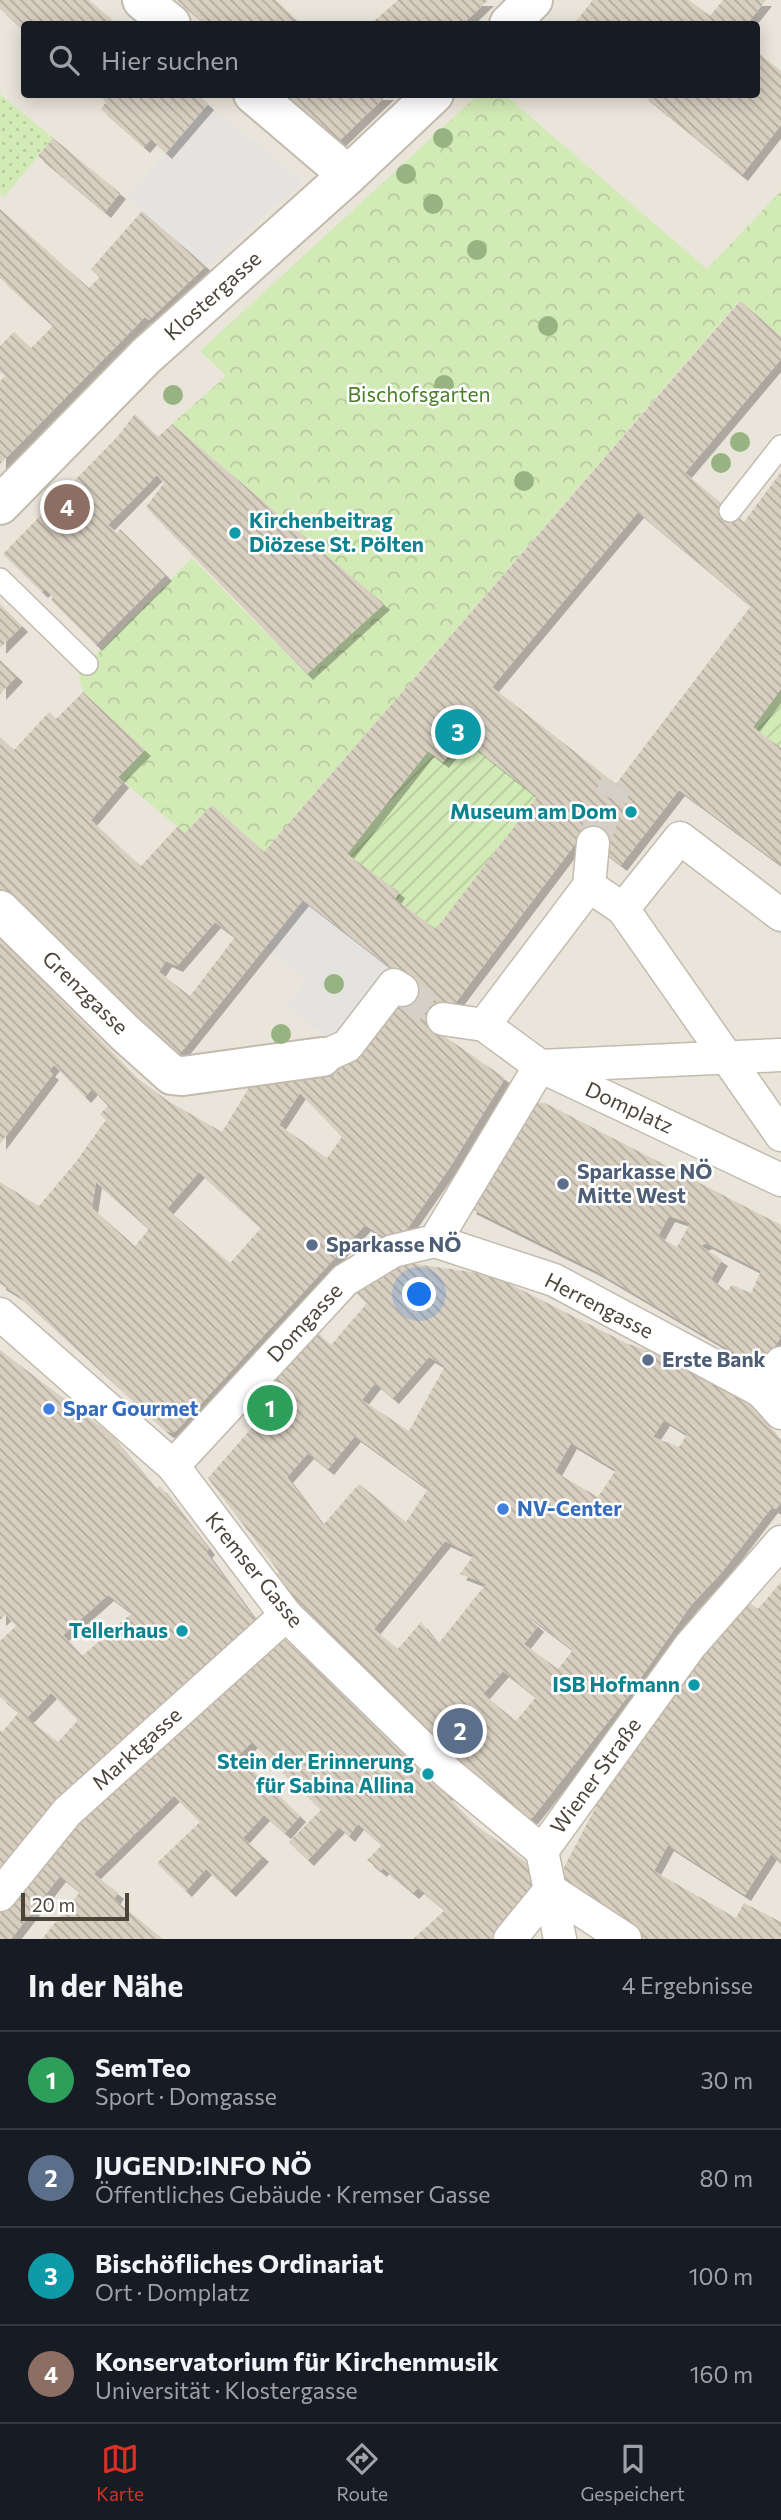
<!DOCTYPE html>
<html lang="de">
<head>
<meta charset="utf-8">
<style>
	body { margin:0; font-family:Commissioner,sans-serif; background:#242831; color:#f1f3f6 }
	.scale { position:absolute; left:21px; bottom:18px; width:108px; box-sizing:border-box; padding-left:7px; border:4px solid #4b4439; border-top:0; font-size:19px; line-height:24px; white-space:nowrap; color:#4b4439; -webkit-text-stroke:5px #fff; paint-order:stroke }
	.you { position:absolute; left:420px; top:1295px; width:24px; height:24px; margin:-18px; border:5px solid #fff; border-radius:50%; background:#1a73e8; box-shadow:0 0 0 10px #1a73e833 }
	.badge { display:grid; place-items:center; width:46px; height:46px; border-radius:50%; background:#d93025; color:#fff; font-size:23px; font-weight:700 }
	.pin { position:absolute; translate:-50% -50%; border:4px solid #fff; box-shadow:0 2px 7px #0006 }
	.list { margin:0; padding:0; list-style:none }
	h2 { display:flex; justify-content:space-between; align-items:center; height:91px; margin:0; padding:0 28px; font-size:30px }
	h2 small { font-size:23px; font-weight:400; color:#9ea1a6 }
	.list li { display:grid; grid-template-columns:46px 1fr auto; gap:21px; align-items:center; box-sizing:border-box; height:98px; padding:0 28px; border-top:2px solid #363941 }
	.list b { display:block; font-size:26px; white-space:nowrap }
	.list p { margin:0; font-size:23px; white-space:nowrap; color:#9ea1a6 }
	.list em { font-size:23px; font-style:normal; color:#9ea1a6 }
	.icon { flex:none; width:38px; height:38px; fill:none; stroke:currentColor; stroke-width:2; stroke-linecap:round; stroke-linejoin:round }
	.map { position:relative; flex:none; width:781px; height:1939px; overflow:hidden }
	.search { position:absolute; background:#171b24; box-shadow:0 4px 18px #0003; left:21px; right:21px; top:21px; height:77px; display:flex; align-items:center; gap:18px; box-sizing:border-box; padding:0 24px; border-radius:7px; color:#9ea1a6; font-size:26px }
	.sheet { height:483px; background:#171b24 }
	nav { display:flex; justify-content:space-around; align-items:center; box-sizing:border-box; height:98px; border-top:2px solid #363941; background:#171b24; font-size:19px; color:#9ea1a6 }
	nav a { display:grid; justify-items:center; gap:4px }
	nav .on { color:#d93025 }
	.map>svg:first-child { display:block }
	.residential { fill:#eae5da; fill-rule:evenodd }
	.grass { fill:url(#grass-dots) }
	.forest { fill:url(#forest-crowns) }
	.garden { fill:url(#garden-furrows) }
	.parking { fill:#e5e3e0 }
	.building { fill:url(#building-back-hatch); fill-rule:evenodd; filter:url(#shadow) }
	.lines { fill:none; stroke-linecap:round; stroke-linejoin:round }
	.pedestrian-tunnel { stroke:#d4d0c8; stroke-width:32; stroke-dasharray:32 16; stroke-linecap:butt }
	.service-casing { stroke:#c2bbae; stroke-width:24 }
	.pedestrian-casing { stroke:#c2bbae; stroke-width:35 }
	.minor-casing { stroke:#c2bbae; stroke-width:42 }
	.service { stroke:#fff; stroke-width:21 }
	.pedestrian { stroke:#fff; stroke-width:32 }
	.minor { stroke:#fff; stroke-width:38 }
	.tree { fill:#97b381 }
	.culture-dot { fill:#0f9aa8; stroke:#fff; stroke-width:2.5 }
	.service-dot { fill:#5c6f8a; stroke:#fff; stroke-width:2.5 }
	.shop-dot { fill:#3f7fe0; stroke:#fff; stroke-width:2.5 }
	.labels { text-anchor:middle; stroke-width:5; stroke-linejoin:round; paint-order:stroke }
	.street-label { font-size:21px; fill:#4b4439; stroke:#fff }
	.park-label { font-size:21px; fill:#4a7f2a; stroke:#fff }
	.culture-label { font-size:21px; font-weight:bold; fill:#0d838f; stroke:#fff; text-anchor:end }
	.service-label { font-size:21px; font-weight:bold; fill:#4e5e75; stroke:#fff; text-anchor:start }
	.shop-label { font-size:21px; font-weight:bold; fill:#366cbe; stroke:#fff; text-anchor:start }
</style>
</head>
<body>
<div class="map">
<svg width="781" height="1939" viewBox="0 0 781 1939">
	<defs>
		<pattern id="grass-dots" width="8" height="8" patternUnits="userSpaceOnUse" patternTransform="scale(1.75)"><rect width="8" height="8" fill="#d2eab5"/><path d="M2 2h.1M6 6h.1" fill="none" stroke="#b6ca9c" stroke-width="1.8" stroke-linecap="round"/></pattern>
		<pattern id="forest-crowns" width="20" height="18" patternUnits="userSpaceOnUse" patternTransform="scale(1.75)"><rect width="20" height="18" fill="#d2eab5"/><path d="M2 6a3 3 0 1 1 6 0M12 15a3 3 0 1 1 6 0" fill="none" stroke="#b6ca9c"/></pattern>
		<pattern id="garden-furrows" width="10" height="10" patternUnits="userSpaceOnUse" patternTransform="scale(1.75)"><rect width="10" height="10" fill="#d2eab5"/><path d="M-1 1l2-2M0 10L10 0M9 11l2-2" fill="none" stroke="#b6ca9c"/></pattern>
		<pattern id="building-back-hatch" width="6" height="6" patternUnits="userSpaceOnUse" patternTransform="scale(1.75)"><rect width="6" height="6" fill="#d8cfc1"/><path d="M-1 5l2 2M0 0l6 6M5-1l2 2" fill="none" stroke="#b1aa9e"/></pattern>
		<filter id="shadow"><feDropShadow dx="6" dy="6" stdDeviation="0" flood-color="#0004"/></filter>
	</defs>
	<rect width="100%" height="100%" fill="#f6f3ec"/>
	<path class="residential" d="M0 0H781V1939H0ZM24 24H756V94H24Z"/>
	<polygon class="grass" points="0,94 53,138 4,197 0,194"/>
	<polygon class="forest" points="478,95 505,95 707,269 781,191 781,336 739,301 264,852 212,805 185,833 119,778 144,750 83,692 78,673 192,558 307,674 384,604 172,424 226,376 200,351"/>
	<g class="garden">
		<polygon points="781,689 781,748 753,727"/>
		<polygon points="462,738 537,797 436,929 395,899 398,892 347,854 428,751 443,762"/>
	</g>
	<g class="parking">
		<polygon points="208,104 302,181 206,266 127,198"/>
		<polygon points="303,900 395,971 337,1044 287,1006 307,980 266,947"/>
	</g>
	<g class="building">
		<polygon points="0,0 89,0 117,24 24,24 24,30 0,9"/>
		<polygon points="177,0 276,0 295,19 290,24 205,24"/>
		<polygon points="398,0 488,0 463,24 371,24"/>
		<polygon points="593,0 689,0 710,16 723,0 766,0 747,24 574,24"/>
		<polygon points="757,52 781,71 781,125 742,175 642,94 757,94"/>
		<polygon points="98,94 197,94 208,104 166,153 151,139 144,147 101,109 106,102"/>
		<polygon points="283,94 388,94 337,143"/>
		<polygon points="53,138 120,193 105,212 38,156"/>
		<polygon points="0,209 89,288 100,277 91,269 142,211 206,266 149,320 145,317 0,464 0,381 5,376 0,372 0,346 14,332 31,348 53,326 0,278"/>
		<path d="M740 301 781 336V359L685 473 744 522 781 472V689L753 727 781 748V865L679 790 621 865 582 835 435 1030 505 1078 450 1167 405 1232 384 1237 365 1225 177 1430 172 1433 166 1431 18 1295 0 1284V1182L39 1206 75 1163 106 1120 100 1114 108 1106 92 1089 85 1097 54 1065 49 1071 53 1074 0 1144V938L136 1077 168 1101 222 1132 258 1073 326 1066 333 1077 408 981 303 900 175 1060 0 889V737L14 750 49 712 56 719 83 692 145 750 118 777 123 782 91 820 134 860 141 866 177 827 185 833 212 805 264 852ZM638 512 751 606 616 784 492 687ZM462 738 537 797 436 929 395 899 399 892 347 854 428 751 443 762ZM215 922 235 937 190 996 159 972 166 961 177 966ZM300 1093 342 1137 327 1158 279 1125ZM199 1172 261 1228 230 1263 167 1209ZM96 1182 149 1229 135 1246 92 1208Z"/>
		<polygon points="135,414 158,437 172,424 384,604 307,674 146,507 164,483 157,475 108,525 117,533 120,529 166,575 96,645 51,600 53,597 45,589 42,592 3,554 118,436"/>
		<polygon points="0,604 22,626 0,648"/>
		<polygon points="0,660 17,676 0,694"/>
		<path d="M533 1102 545 1103 781 1225V1337L760 1368 596 1271 470 1208ZM669 1216 690 1223 677 1247 658 1236ZM706 1243 761 1271 751 1293 732 1285 727 1291 711 1279 722 1260 701 1246Z"/>
		<path d="M409 1263 492 1275 626 1343 686 1365 747 1401 781 1441V1503L776 1509 772 1507 722 1572 691 1605 629 1695 532 1818 521 1819 346 1660 272 1579 279 1572 208 1478 262 1416 250 1405 316 1331 331 1345 367 1303 354 1291 381 1271ZM429 1357 445 1366 409 1431 362 1400 375 1383 393 1398ZM664 1420 687 1434 679 1447 653 1437ZM355 1436 428 1489 406 1522 359 1484 323 1525 287 1477 308 1453 328 1469ZM571 1443 616 1470 598 1497 555 1472ZM445 1541 474 1555 460 1574 486 1584 438 1644 421 1622 398 1649 374 1629ZM520 1610 573 1650 558 1669 524 1644 538 1626ZM503 1671 536 1697 516 1721 483 1694Z"/>
		<path d="M0 1350 108 1432 156 1489 160 1486 209 1549 206 1552 259 1625 84 1773 52 1803 0 1873V1730L2 1732 19 1712 0 1697V1641L16 1626 6 1615 0 1620ZM108 1595 132 1613 82 1656 63 1635ZM51 1693 78 1720 58 1742 27 1718Z"/>
		<polygon points="781,1582 781,1864 771,1854 745,1895 668,1845 654,1871 736,1918 744,1903 781,1922 781,1939 639,1939 567,1899 560,1875 599,1801 666,1700 710,1643 747,1601 758,1609"/>
		<polygon points="278,1633 448,1792 446,1795 473,1823 542,1874 497,1939 413,1939 445,1910 418,1888 413,1893 383,1868 381,1871 367,1860 382,1845 358,1824 349,1836 339,1827 308,1860 289,1842 321,1810 252,1742 238,1756 300,1816 285,1833 264,1815 243,1838 263,1856 230,1891 206,1869 186,1891 157,1863 200,1822 174,1796 94,1874 118,1893 114,1899 163,1939 42,1939 80,1892 60,1876 11,1939 0,1939 0,1906 56,1843"/>
	</g>
	<g class="lines">
		<g class="pedestrian-tunnel">
			<polyline points="593,843 616,784"/>
			<polyline points="402,990 443,1019"/>
		</g>
		<g class="service-casing">
			<g id="service">
				<polyline points="730,511 781,446"/>
				<polyline points="0,579 87,664"/>
			</g>
		</g>
		<g class="pedestrian-casing">
			<g id="pedestrian">
				<polyline points="589,886 623,909 680,838 781,915"/>
				<polyline points="623,909 781,1135"/>
				<polyline points="443,1019 484,1025 540,1066 781,1180"/>
				<polyline points="484,1025 589,886 593,843"/>
				<polyline points="322,1057 347,1046 394,985 402,990"/>
				<polyline points="435,1241 554,1280 761,1391 781,1363"/>
				<polyline points="0,1314 173,1466 286,1615 449,1774 542,1851"/>
				<polyline points="761,1391 781,1413"/>
				<polyline points="173,1466 345,1280 393,1251 435,1241 540,1066 781,1055"/>
				<polyline points="550,1890 625,1939"/>
				<polyline points="0,1895 67,1812 286,1615"/>
				<polyline points="510,1939 550,1890"/>
				<polyline points="560,1939 542,1851 690,1646 781,1542"/>
			</g>
		</g>
		<g class="minor-casing">
			<g id="minor">
				<polyline points="142,0 171,24"/>
				<polyline points="509,24 533,0"/>
				<polyline points="253,94 348,175"/>
				<polyline points="0,505 146,356 348,175 434,94"/>
				<polyline points="0,910 124,1032 172,1075 183,1076 322,1057"/>
			</g>
		</g>
		<use href="#service" class="service"/>
		<use href="#pedestrian" class="pedestrian"/>
		<use href="#minor" class="minor"/>
	</g>
	<g class="tree">
		<circle cx="443" cy="138" r="10"/>
		<circle cx="406" cy="174" r="10"/>
		<circle cx="433" cy="204" r="10"/>
		<circle cx="477" cy="250" r="10"/>
		<circle cx="548" cy="326" r="10"/>
		<circle cx="444" cy="385" r="10"/>
		<circle cx="173" cy="395" r="10"/>
		<circle cx="740" cy="442" r="10"/>
		<circle cx="721" cy="463" r="10"/>
		<circle cx="524" cy="481" r="10"/>
		<circle cx="334" cy="984" r="10"/>
		<circle cx="281" cy="1034" r="10"/>
	</g>
	<g class="culture-dot">
		<circle cx="235" cy="533" r="7"/>
		<circle cx="631" cy="812" r="7"/>
		<circle cx="182" cy="1631" r="7"/>
		<circle cx="694" cy="1685" r="7"/>
		<circle cx="428" cy="1774" r="7"/>
	</g>
	<g class="service-dot">
		<circle cx="563" cy="1184" r="7"/>
		<circle cx="312" cy="1245" r="7"/>
		<circle cx="648" cy="1360" r="7"/>
	</g>
	<g class="shop-dot">
		<circle cx="49" cy="1409" r="7"/>
		<circle cx="503" cy="1509" r="7"/>
	</g>
	<g class="labels">
		<g class="street-label">
			<text transform="translate(213 296) rotate(-42)" y="7">Klostergasse</text>
			<text transform="translate(85 993) rotate(44)" y="7">Grenzgasse</text>
			<text transform="translate(629 1108) rotate(25)" y="7">Domplatz</text>
			<text transform="translate(599 1306) rotate(27)" y="7">Herrengasse</text>
			<text transform="translate(305 1323) rotate(-47)" y="7">Domgasse</text>
			<text transform="translate(254 1570) rotate(51)" y="7">Kremser Gasse</text>
			<text transform="translate(137 1749) rotate(-42)" y="7">Marktgasse</text>
			<text transform="translate(596 1776) rotate(-54)" y="7">Wiener Straße</text>
		</g>
		<g class="park-label">
			<text x="419" y="402">Bischofsgarten</text>
		</g>
		<g class="culture-label">
			<text x="249" y="528" text-anchor="start">Kirchenbeitrag<tspan x="249" dy="24">Diözese St. Pölten</tspan></text>
			<text x="617" y="819">Museum am Dom</text>
			<text x="168" y="1638">Tellerhaus</text>
			<text x="680" y="1692">ISB Hofmann</text>
			<text x="414" y="1769">Stein der Erinnerung<tspan x="414" dy="24">für Sabina Allina</tspan></text>
		</g>
		<g class="service-label">
			<text x="577" y="1179">Sparkasse NÖ<tspan x="577" dy="24">Mitte West</tspan></text>
			<text x="326" y="1252">Sparkasse NÖ</text>
			<text x="662" y="1367">Erste Bank</text>
		</g>
		<g class="shop-label">
			<text x="63" y="1416">Spar Gourmet</text>
			<text x="517" y="1516">NV-Center</text>
		</g>
	</g>
</svg>
<div class="scale">20 m</div>
<div class="you"></div>
<div class="pin badge" style="left:270px;top:1408px;background:#2e9e5b">1</div>
<div class="pin badge" style="left:460px;top:1731px;background:#5c6f8a">2</div>
<div class="pin badge" style="left:458px;top:732px;background:#0f9aa8">3</div>
<div class="pin badge" style="left:67px;top:507px;background:#8d6e63">4</div>
<div class="search"><svg class="icon" aria-label="search" viewBox="0 0 24 24"><circle cx="10" cy="10" r="6"/><path d="M15 15l6 6"/></svg>Hier suchen</div>
</div>
<section class="sheet">
<h2>In der Nähe<small>4 Ergebnisse</small></h2>
<ul class="list">
<li><span class="badge" style="background:#2e9e5b">1</span><div><b>SemTeo</b><p>Sport · Domgasse</p></div><em>30 m</em></li>
<li><span class="badge" style="background:#5c6f8a">2</span><div><b>JUGEND:INFO NÖ</b><p>Öffentliches Gebäude · Kremser Gasse</p></div><em>80 m</em></li>
<li><span class="badge" style="background:#0f9aa8">3</span><div><b>Bischöfliches Ordinariat</b><p>Ort · Domplatz</p></div><em>100 m</em></li>
<li><span class="badge" style="background:#8d6e63">4</span><div><b>Konservatorium für Kirchenmusik</b><p>Universität · Klostergasse</p></div><em>160 m</em></li>
</ul>
</section>
<nav>
<a class="on"><svg class="icon" aria-label="map" viewBox="0 0 24 24"><path d="M3 6l6-2 6 2 6-2v14l-6 2-6-2-6 2zM9 4v14M15 6v14"/></svg>Karte</a>
<a><svg class="icon" aria-label="directions" viewBox="0 0 24 24"><path d="M12 3l9 9-9 9-9-9zM9 14v-3h6M13 9l2 2-2 2"/></svg>Route</a>
<a><svg class="icon" aria-label="saved" viewBox="0 0 24 24"><path d="M7 4h10v16l-5-4-5 4z"/></svg>Gespeichert</a>
</nav>
</body>
</html>
